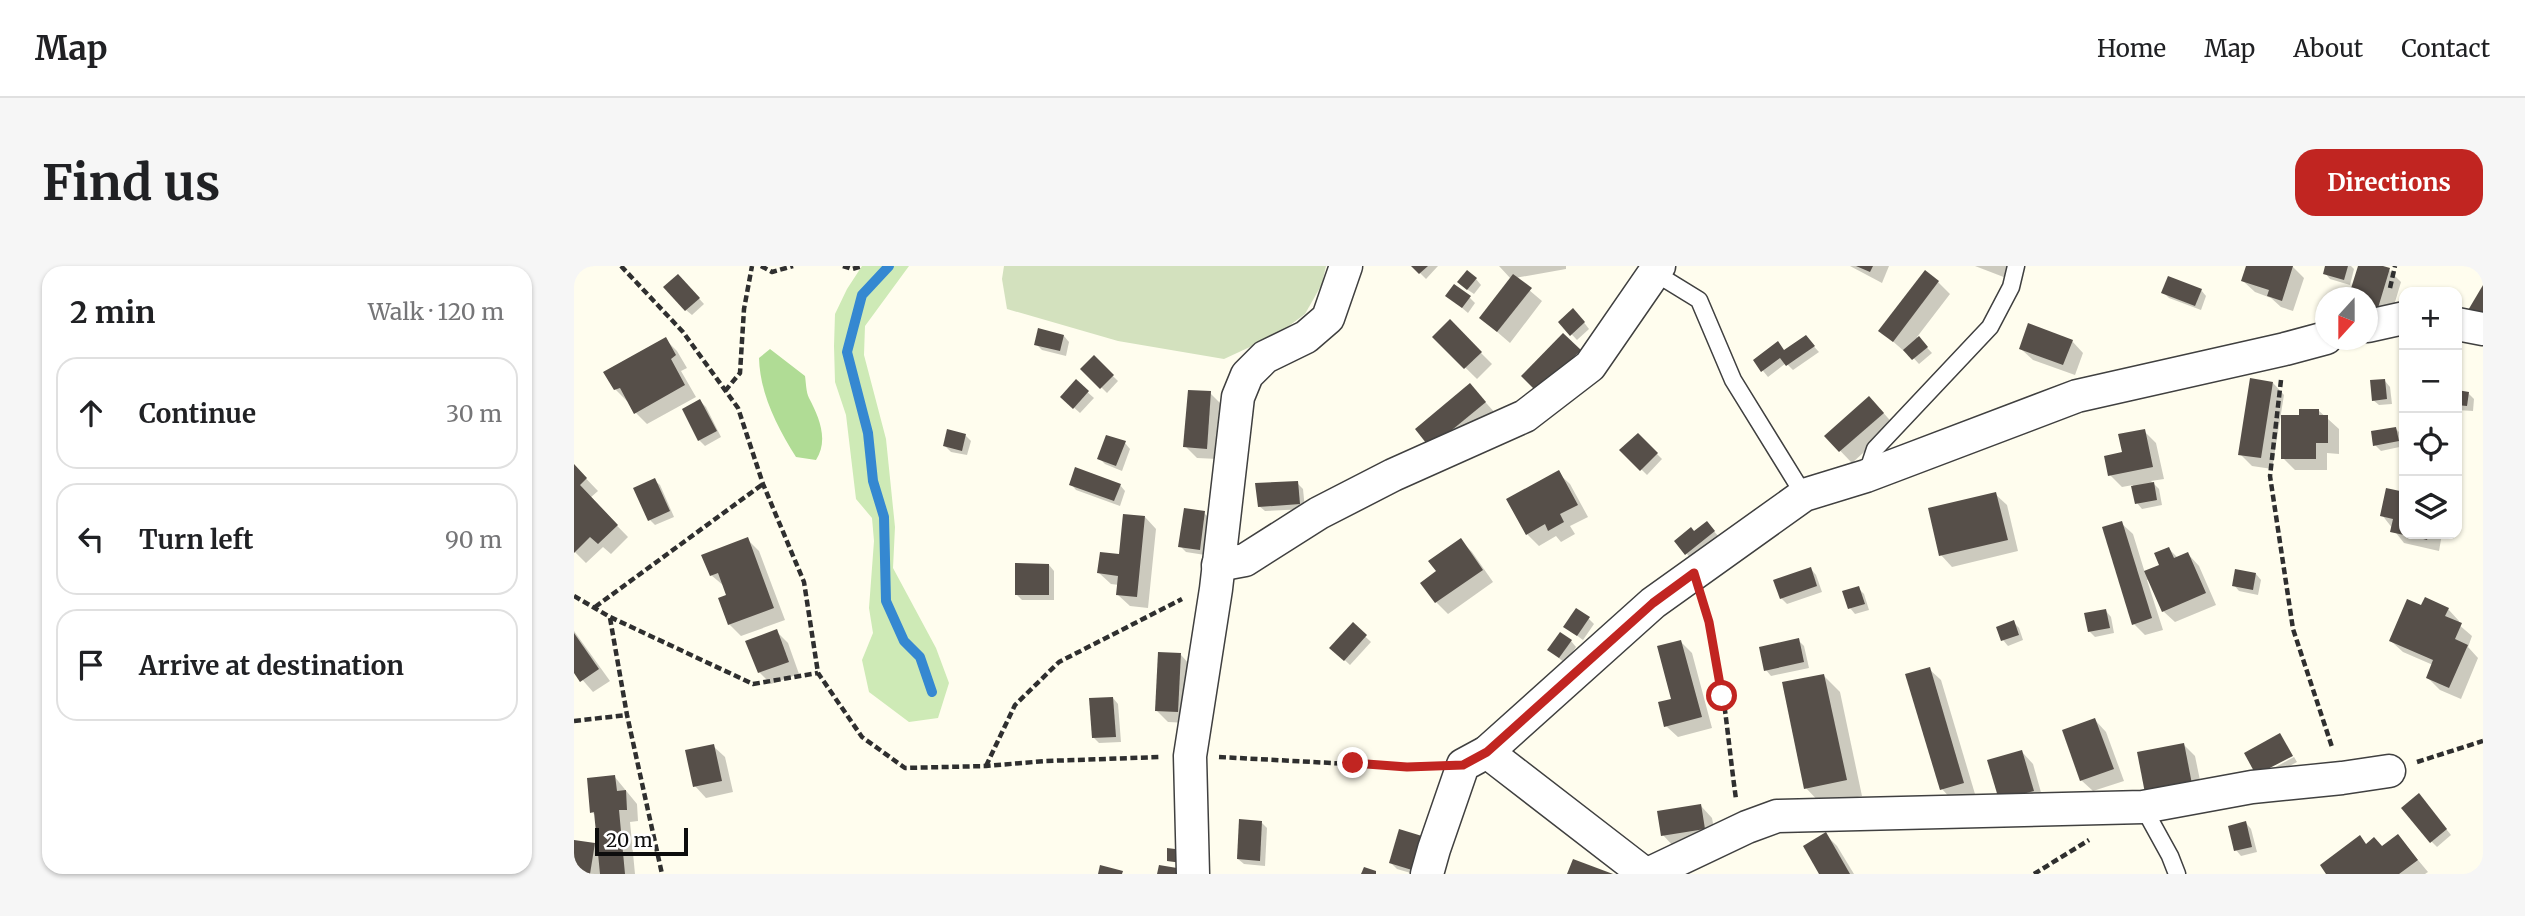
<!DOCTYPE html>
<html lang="en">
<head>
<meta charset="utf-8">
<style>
	body { margin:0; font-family:Merriweather,serif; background:#f6f6f6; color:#202124 }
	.controls { position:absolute; right:21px; top:21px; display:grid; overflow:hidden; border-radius:14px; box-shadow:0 2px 5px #0004 }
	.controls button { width:63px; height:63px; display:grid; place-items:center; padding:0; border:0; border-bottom:2px solid #e0e0e0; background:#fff; color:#202124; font:35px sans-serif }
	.compass { position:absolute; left:1741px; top:21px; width:63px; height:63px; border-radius:50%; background:#fff; box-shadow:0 2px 5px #0004; rotate:201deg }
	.scale { position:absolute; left:21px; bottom:18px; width:93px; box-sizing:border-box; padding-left:7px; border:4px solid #0d0d0d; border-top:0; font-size:19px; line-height:24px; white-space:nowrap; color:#0d0d0d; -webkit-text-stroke:5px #fff; paint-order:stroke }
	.stop { position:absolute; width:21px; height:21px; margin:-16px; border:5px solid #c12521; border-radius:50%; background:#fff }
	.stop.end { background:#c12521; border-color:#fff; box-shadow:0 2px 7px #0008 }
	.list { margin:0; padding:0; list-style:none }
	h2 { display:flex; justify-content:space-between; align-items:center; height:91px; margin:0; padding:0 28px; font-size:30px }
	h2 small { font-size:23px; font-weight:400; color:#757577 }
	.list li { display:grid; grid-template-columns:46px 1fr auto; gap:21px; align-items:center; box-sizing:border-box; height:112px; margin:0 14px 14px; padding:0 14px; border:2px solid #e0e0e0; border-radius:21px }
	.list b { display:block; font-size:26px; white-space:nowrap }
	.list em { font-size:23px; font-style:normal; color:#757577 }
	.icon { flex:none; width:38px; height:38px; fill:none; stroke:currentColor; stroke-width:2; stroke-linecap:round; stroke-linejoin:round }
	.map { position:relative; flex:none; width:1909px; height:608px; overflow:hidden; border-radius:21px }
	header { display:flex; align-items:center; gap:42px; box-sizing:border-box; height:98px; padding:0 35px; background:#fff; border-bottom:2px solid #e0e0e0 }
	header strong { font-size:33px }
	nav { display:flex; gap:38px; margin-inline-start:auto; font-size:24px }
	.intro { display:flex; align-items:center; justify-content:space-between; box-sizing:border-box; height:168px; padding:0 42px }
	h1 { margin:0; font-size:49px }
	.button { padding:18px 32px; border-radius:21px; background:#c12521; color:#fff; font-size:24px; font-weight:700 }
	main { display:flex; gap:42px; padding:0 42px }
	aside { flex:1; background:#fff; border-radius:21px; box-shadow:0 2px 5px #0004 }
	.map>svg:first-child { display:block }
	.green { fill:#ceeab6 }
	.forest { fill:#b0dc95 }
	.cemetery { fill:#d3e1be }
	.shadow { fill:#0003 }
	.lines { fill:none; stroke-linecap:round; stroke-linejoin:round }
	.stream { stroke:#3588d1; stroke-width:10 }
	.building { fill:#564f49 }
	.lane-casing { stroke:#404040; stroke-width:19 }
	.street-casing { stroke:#404040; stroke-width:35 }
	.path { stroke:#2f2f2f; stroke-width:4.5; stroke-dasharray:7 3.5; stroke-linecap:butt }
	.lane { stroke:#fff; stroke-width:16 }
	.street { stroke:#fff; stroke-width:32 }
	.route { stroke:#c12521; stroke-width:9 }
</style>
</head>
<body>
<header>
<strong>Map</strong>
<nav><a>Home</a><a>Map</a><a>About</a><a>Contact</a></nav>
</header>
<div class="intro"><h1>Find us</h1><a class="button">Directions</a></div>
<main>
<aside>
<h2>2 min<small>Walk · 120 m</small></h2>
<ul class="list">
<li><svg class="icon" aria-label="ahead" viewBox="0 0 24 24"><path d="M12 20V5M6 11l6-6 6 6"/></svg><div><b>Continue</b></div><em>30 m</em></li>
<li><svg class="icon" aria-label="left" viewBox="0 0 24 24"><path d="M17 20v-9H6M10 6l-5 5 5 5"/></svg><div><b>Turn left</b></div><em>90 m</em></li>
<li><svg class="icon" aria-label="arrive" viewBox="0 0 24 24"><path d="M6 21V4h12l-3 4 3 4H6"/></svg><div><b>Arrive at destination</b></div></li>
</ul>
</aside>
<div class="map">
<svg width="1909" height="608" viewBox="0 0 1909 608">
	<rect width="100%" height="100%" fill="#fffdee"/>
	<polygon class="green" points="288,0 335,0 291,60 290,89 312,173 321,261 319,302 362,382 375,417 364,452 335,456 295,426 288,394 299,367 295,342 300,275 298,252 282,233 272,149 261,116 260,80 261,48 273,23"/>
	<path class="forest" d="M196 83 231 110C232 116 232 126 235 132 245 151 255 174 242 194L222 191C203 161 186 128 185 92Z"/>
	<polygon class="cemetery" points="430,0 752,0 748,18 731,48 704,68 650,93 544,75 433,43 428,13"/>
	<g class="shadow">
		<polygon points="839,0 864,0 852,13"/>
		<polygon points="925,0 992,0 992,3 941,12 968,35 936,77 907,52 937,13"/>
		<polygon points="1276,0 1315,0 1308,17"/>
		<polygon points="1401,0 1446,0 1440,15"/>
		<polygon points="1674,0 1718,0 1730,12 1719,45 1707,41 1697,32 1681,26 1669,15"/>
		<polygon points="1753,0 1777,0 1780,3 1776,19 1756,13 1751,7"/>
		<polygon points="1786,0 1803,0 1815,4 1827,16 1816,53 1794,45 1794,32"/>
		<polygon points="902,13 907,19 900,28 891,22"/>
		<polygon points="110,16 130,38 118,49 112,44"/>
		<polygon points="1364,16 1376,28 1343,71 1358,87 1345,98 1333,85 1331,86 1307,65"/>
		<polygon points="1627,24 1632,30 1627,44 1595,32 1589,26"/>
		<polygon points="874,30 896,32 901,37 894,47"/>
		<polygon points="1005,50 1015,63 1003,74 986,56"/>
		<polygon points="876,56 918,98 903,113 860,71"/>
		<polygon points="490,70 495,76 492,90 468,84 462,78"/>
		<polygon points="1231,71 1245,86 1219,104 1212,97 1194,111 1181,95 1211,86"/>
		<polygon points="91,73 103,85 113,102 107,105 122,131 73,158 62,147 55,134 53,135 41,123"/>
		<polygon points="1498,75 1509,87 1501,109 1459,94 1447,83"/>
		<polygon points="520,92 544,115 533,127 509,103"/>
		<polygon points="1811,115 1816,121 1818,138 1805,139 1799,134"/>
		<polygon points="502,116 520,132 506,147 488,131"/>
		<polygon points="1699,117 1710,129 1698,203 1678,200 1666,188"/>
		<polygon points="896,119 922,148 858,181"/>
		<polygon points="1883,126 1894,127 1900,133 1899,145 1883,144"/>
		<polygon points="636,127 648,139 644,193 623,192 611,180"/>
		<polygon points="126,135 132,141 147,171 131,180 125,174"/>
		<polygon points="1307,144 1320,159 1278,197 1252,170"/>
		<polygon points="1744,144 1765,163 1765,188 1753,187 1753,204 1721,204 1709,192 1727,151"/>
		<polygon points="1822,163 1827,168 1830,180 1807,185 1801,179"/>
		<polygon points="1570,165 1582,177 1590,213 1577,215 1585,223 1588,239 1568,243 1563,237 1559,219 1548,221 1536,209 1550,187"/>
		<polygon points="391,169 397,175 393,189 377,186 371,180"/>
		<polygon points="1064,169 1088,193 1073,209 1048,184"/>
		<polygon points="551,177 556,183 548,205 531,198 525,192"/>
		<polygon points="0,200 24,225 16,232 54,271 37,288 29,281 12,297 0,285"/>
		<polygon points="984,207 996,218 1014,251 996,260 1001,268 987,276 982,270 965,280 953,268"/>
		<polygon points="80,214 86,219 100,251 81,259 76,254"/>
		<polygon points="1830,214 1830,268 1868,268 1865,285 1830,277 1808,249 1827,227"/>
		<polygon points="723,217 729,223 731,243 691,245 685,240"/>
		<polygon points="497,218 546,219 551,225 546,240 502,224"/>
		<polygon points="1421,228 1433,239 1444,285 1378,301 1367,289"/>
		<polygon points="630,247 636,253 631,289 612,286 606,280"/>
		<polygon points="571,251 582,263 574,342 556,340 544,329 545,319 537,318 525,307 546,290"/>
		<polygon points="1547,257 1559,268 1571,307 1588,299 1595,283 1604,292 1614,288 1625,300 1642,339 1601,356 1589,345 1576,313 1573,314 1589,364 1571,369 1560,358"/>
		<polygon points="1138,263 1145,271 1118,294 1102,275"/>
		<polygon points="173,273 185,285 211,354 167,370 155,358 154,330 150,320 137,309"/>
		<polygon points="887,275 898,286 919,316 874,348 862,336 864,306"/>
		<polygon points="475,299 480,305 480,334 448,334 442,328"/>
		<polygon points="1237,303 1242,309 1248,326 1213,338 1207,332"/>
		<polygon points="1682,308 1687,314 1684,329 1665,325 1660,319"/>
		<polygon points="1284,322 1290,328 1295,344 1281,348 1276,342"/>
		<polygon points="1848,342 1874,343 1885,355 1884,358 1898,370 1894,381 1904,392 1887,433 1866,424 1854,412 1859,399 1829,386 1817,375"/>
		<polygon points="1532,345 1537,351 1540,367 1521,371 1515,365"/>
		<polygon points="1015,353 1020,358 1009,374 991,361"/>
		<polygon points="1439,356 1445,362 1449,374 1434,380 1429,374"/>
		<polygon points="779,359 797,376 776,399 758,382"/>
		<polygon points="0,365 36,415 19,426 0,404"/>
		<polygon points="202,365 214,377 225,408 197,418 185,406"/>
		<polygon points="1224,374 1230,380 1235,402 1197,410 1192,404"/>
		<polygon points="997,375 1002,381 991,397 981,389"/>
		<polygon points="1107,376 1118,387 1138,462 1104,471 1092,460 1099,434"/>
		<polygon points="607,389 618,401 615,457 594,456 582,444"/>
		<polygon points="1355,403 1367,414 1401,528 1379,535 1368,523"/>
		<polygon points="1250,410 1266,426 1288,530 1248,539 1232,522"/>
		<polygon points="539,432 544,438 547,476 525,477 520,472"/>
		<polygon points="1521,454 1532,466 1550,515 1519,525 1507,514"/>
		<polygon points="1609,478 1621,490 1629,529 1584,538"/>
		<polygon points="139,480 151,491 159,526 132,532 121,520"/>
		<polygon points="1448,486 1459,498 1470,537 1438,545"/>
		<polygon points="1720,491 1723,496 1689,514 1685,510"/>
		<polygon points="40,510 63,538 64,555 56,556 61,608 0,608 0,576 20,578 25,584 22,550 18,546"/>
		<polygon points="1850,535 1877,569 1863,581 1857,575"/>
		<polygon points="1127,540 1138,552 1142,574 1100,581 1089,569"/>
		<polygon points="688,557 693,562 691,600 670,598 664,593"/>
		<polygon points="1672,557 1677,563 1683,586 1667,590 1662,584"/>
		<polygon points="827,565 840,608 823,603 817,597"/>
		<polygon points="1252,569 1263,580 1280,608 1247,608"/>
		<polygon points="1824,570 1854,606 1851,608 1754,608 1793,579 1809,582"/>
	</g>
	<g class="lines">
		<polyline class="stream" points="315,0 288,29 273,86 294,167 299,215 310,251 312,335 330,375 346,391 358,426"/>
	</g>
	<g class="building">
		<polygon points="837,0 854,0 845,8"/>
		<polygon points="1282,0 1299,0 1296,6"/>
		<polygon points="1672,0 1719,0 1708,35 1693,30 1695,24 1667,15"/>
		<polygon points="1751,0 1774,0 1770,14 1749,8"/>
		<polygon points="1784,0 1809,0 1816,2 1804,42 1794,39 1794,32 1774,32"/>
		<polygon points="893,4 903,12 893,24 883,16"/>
		<polygon points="1351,4 1365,15 1319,76 1304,65"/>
		<polygon points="104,8 126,32 111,45 89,21"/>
		<polygon points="939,8 958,22 923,66 905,52"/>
		<polygon points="1594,10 1628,23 1621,40 1587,27"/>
		<polygon points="880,18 897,30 888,42 871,30"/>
		<polygon points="1909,19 1909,53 1893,46"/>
		<polygon points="999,42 1011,56 996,70 984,56"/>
		<polygon points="876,53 908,86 890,103 858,71"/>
		<polygon points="1454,57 1499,74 1489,99 1445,83"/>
		<polygon points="464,62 490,69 486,85 460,79"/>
		<polygon points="989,67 1007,84 964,127 947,110"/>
		<polygon points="1232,69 1241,80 1212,100 1206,92 1187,106 1179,94 1204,75 1210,84"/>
		<polygon points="1345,70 1354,81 1338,94 1329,84"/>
		<polygon points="92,71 102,89 97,93 111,119 60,148 46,122 40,124 29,106"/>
		<polygon points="520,89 540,109 526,123 506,103"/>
		<polygon points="1676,112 1699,116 1687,192 1664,189"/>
		<polygon points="502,113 515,125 499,143 486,131"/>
		<polygon points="1811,113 1813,133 1798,135 1796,114"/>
		<polygon points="896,117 912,136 856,182 841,163"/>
		<polygon points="614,124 637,125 633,183 609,181"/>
		<polygon points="1883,124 1895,126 1893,140 1883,139"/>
		<polygon points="1295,130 1310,147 1265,186 1250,170"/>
		<polygon points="126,133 143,165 124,175 108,143"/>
		<polygon points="1725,143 1745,143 1745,149 1754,149 1754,177 1742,177 1742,193 1707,193 1707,149 1725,149"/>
		<polygon points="1822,161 1825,175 1799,180 1797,165"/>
		<polygon points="373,163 392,168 388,185 369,180"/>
		<polygon points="1571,163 1579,201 1534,210 1530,190 1548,186 1544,168"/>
		<polygon points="1064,167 1084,187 1066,205 1045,184"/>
		<polygon points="532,169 552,175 542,200 523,193"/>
		<polygon points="0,198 13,212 6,219 44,259 24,278 16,271 0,287"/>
		<polygon points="501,201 547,218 540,235 495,219"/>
		<polygon points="985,204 1004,239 986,248 990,256 974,265 971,258 952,269 932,233"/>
		<polygon points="1829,211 1830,211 1830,269 1816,266 1819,253 1806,250 1812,222 1826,225"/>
		<polygon points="81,212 96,245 74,255 59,222"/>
		<polygon points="724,215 726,238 684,241 681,217"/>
		<polygon points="1580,216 1583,234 1561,238 1557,220"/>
		<polygon points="1422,226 1434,274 1365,290 1354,242"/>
		<polygon points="610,242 631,245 626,284 604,281"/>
		<polygon points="549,248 571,250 563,331 542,329 544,310 523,307 526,286 545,288"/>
		<polygon points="1133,255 1141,265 1111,289 1100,275 1117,261 1120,265"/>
		<polygon points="1548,255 1578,352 1558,359 1528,261"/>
		<polygon points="1830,268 1855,268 1853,274"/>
		<polygon points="174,271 200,342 154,359 144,332 152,329 144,307 136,310 127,289"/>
		<polygon points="887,272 909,304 861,337 846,317 862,305 854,295"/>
		<polygon points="1595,281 1600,292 1614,286 1632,327 1588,346 1570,305 1585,299 1580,287"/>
		<polygon points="441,297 475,298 475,329 441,329"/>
		<polygon points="1237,301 1243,320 1206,333 1199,314"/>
		<polygon points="1661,303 1682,307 1679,324 1658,320"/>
		<polygon points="1285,320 1291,338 1274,343 1268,325"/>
		<polygon points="1851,331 1875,342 1871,350 1888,357 1881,373 1894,379 1875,422 1852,412 1859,394 1815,375 1833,333 1847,339"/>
		<polygon points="1002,342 1016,351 1003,370 989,361"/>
		<polygon points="1532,343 1536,362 1514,366 1510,347"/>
		<polygon points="1440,354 1445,369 1427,375 1422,361"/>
		<polygon points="779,356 793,369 770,395 755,382"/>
		<polygon points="203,363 215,396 184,407 171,375"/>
		<polygon points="986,366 998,374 985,392 973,384"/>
		<polygon points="0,367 25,403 6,416 0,407"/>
		<polygon points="1225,372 1230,396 1190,405 1185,381"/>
		<polygon points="1107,374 1128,451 1090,461 1084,436 1097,433 1083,380"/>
		<polygon points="584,386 607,387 604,446 581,445"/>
		<polygon points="1356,401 1390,517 1366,524 1331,408"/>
		<polygon points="1250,408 1273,514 1230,523 1208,416"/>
		<polygon points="539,431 542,471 518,472 515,432"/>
		<polygon points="1521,452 1540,503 1506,515 1488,464"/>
		<polygon points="1706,467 1719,490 1682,509 1670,487"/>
		<polygon points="1610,477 1618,518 1571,527 1563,486"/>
		<polygon points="140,478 148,515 119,521 111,484"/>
		<polygon points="1448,484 1460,525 1425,534 1413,494"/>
		<polygon points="41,509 43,525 52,524 53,544 45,544 51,608 26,608 20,546 16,547 13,512"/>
		<polygon points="1845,527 1873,563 1856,577 1827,542"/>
		<polygon points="1127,538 1131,563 1087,570 1083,545"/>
		<polygon points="665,553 688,555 686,595 663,593"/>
		<polygon points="1672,555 1678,581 1660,585 1654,560"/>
		<polygon points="825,563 848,570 838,604 815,597"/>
		<polygon points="1252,566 1276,608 1245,608 1229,580"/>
		<polygon points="1824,568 1844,594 1825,608 1752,608 1746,599 1786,569 1792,578 1800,571 1808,580"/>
		<polygon points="0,574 21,577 16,608 0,608"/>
		<polygon points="593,582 609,584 608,597 593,595"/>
		<polygon points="999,593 1039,608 993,608"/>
		<polygon points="526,599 549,605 548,608 524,608"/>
		<polygon points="585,599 615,604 614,608 583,608"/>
		<polygon points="790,601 802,605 802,608 787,608"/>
	</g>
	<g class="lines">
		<g class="lane-casing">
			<g id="lane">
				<polyline points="1081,7 1125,34 1159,114 1230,229"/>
				<polyline points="1292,210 1301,183 1416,61 1437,21 1442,0"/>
				<polyline points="1569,541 1596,590 1603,608"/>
			</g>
		</g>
		<g class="street-casing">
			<g id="street">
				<polyline points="1883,58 1909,63"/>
				<polyline points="1794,60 1830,52"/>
				<polyline points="644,299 671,294 745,247 819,209 951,150 1016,100 1085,0"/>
				<polyline points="913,486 1071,608"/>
				<polyline points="619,608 616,490 642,323 664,131 673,109 691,91 732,71 754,52 772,0"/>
				<polyline points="853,608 860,583 889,499 913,486 1079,337 1230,229 1292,210 1503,130 1711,83 1752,72"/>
				<polyline points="1074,608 1173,561 1203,550 1569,541 1678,521 1768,512 1815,505"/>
			</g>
		</g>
		<g class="path">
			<polyline points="47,0 109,66 164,142 189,218 230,316 244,407 288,471 331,502 412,500 472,495 587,491"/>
			<polyline points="187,0 198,6 219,0"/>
			<polyline points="269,0 278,3 289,0"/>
			<polyline points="1816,22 1821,0"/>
			<polyline points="1707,114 1696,210 1719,363 1758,481"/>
			<polyline points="151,125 166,107 170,43 178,0"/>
			<polyline points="0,330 36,351 179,418 244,407"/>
			<path d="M1130 338C1149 401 1153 469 1162 533"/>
			<polyline points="21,341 189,218"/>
			<polyline points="36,352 53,449 88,608"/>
			<polyline points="0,455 53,449"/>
			<polyline points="645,491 833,501 857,500"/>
			<polyline points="1843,496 1909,475"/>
			<polyline points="412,500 441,439 485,396 608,333"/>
			<polyline points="1460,608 1515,574"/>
		</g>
		<use href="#lane" class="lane"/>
		<use href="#street" class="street"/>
	</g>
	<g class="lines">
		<polyline class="route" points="779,497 833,501 889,499 913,486 1079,337 1120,307 1135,356 1148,430"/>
	</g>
</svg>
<div class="controls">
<button>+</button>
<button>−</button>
<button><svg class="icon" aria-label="locate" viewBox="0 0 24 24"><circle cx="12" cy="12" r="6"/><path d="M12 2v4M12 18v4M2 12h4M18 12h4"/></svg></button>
<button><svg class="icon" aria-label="layers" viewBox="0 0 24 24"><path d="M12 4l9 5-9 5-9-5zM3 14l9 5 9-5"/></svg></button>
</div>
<svg class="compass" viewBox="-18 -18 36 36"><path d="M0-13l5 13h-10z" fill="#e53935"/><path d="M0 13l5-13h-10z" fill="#757577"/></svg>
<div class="scale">20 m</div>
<div class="stop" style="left:1148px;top:430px"></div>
<div class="stop end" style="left:779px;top:497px"></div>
</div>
</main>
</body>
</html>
